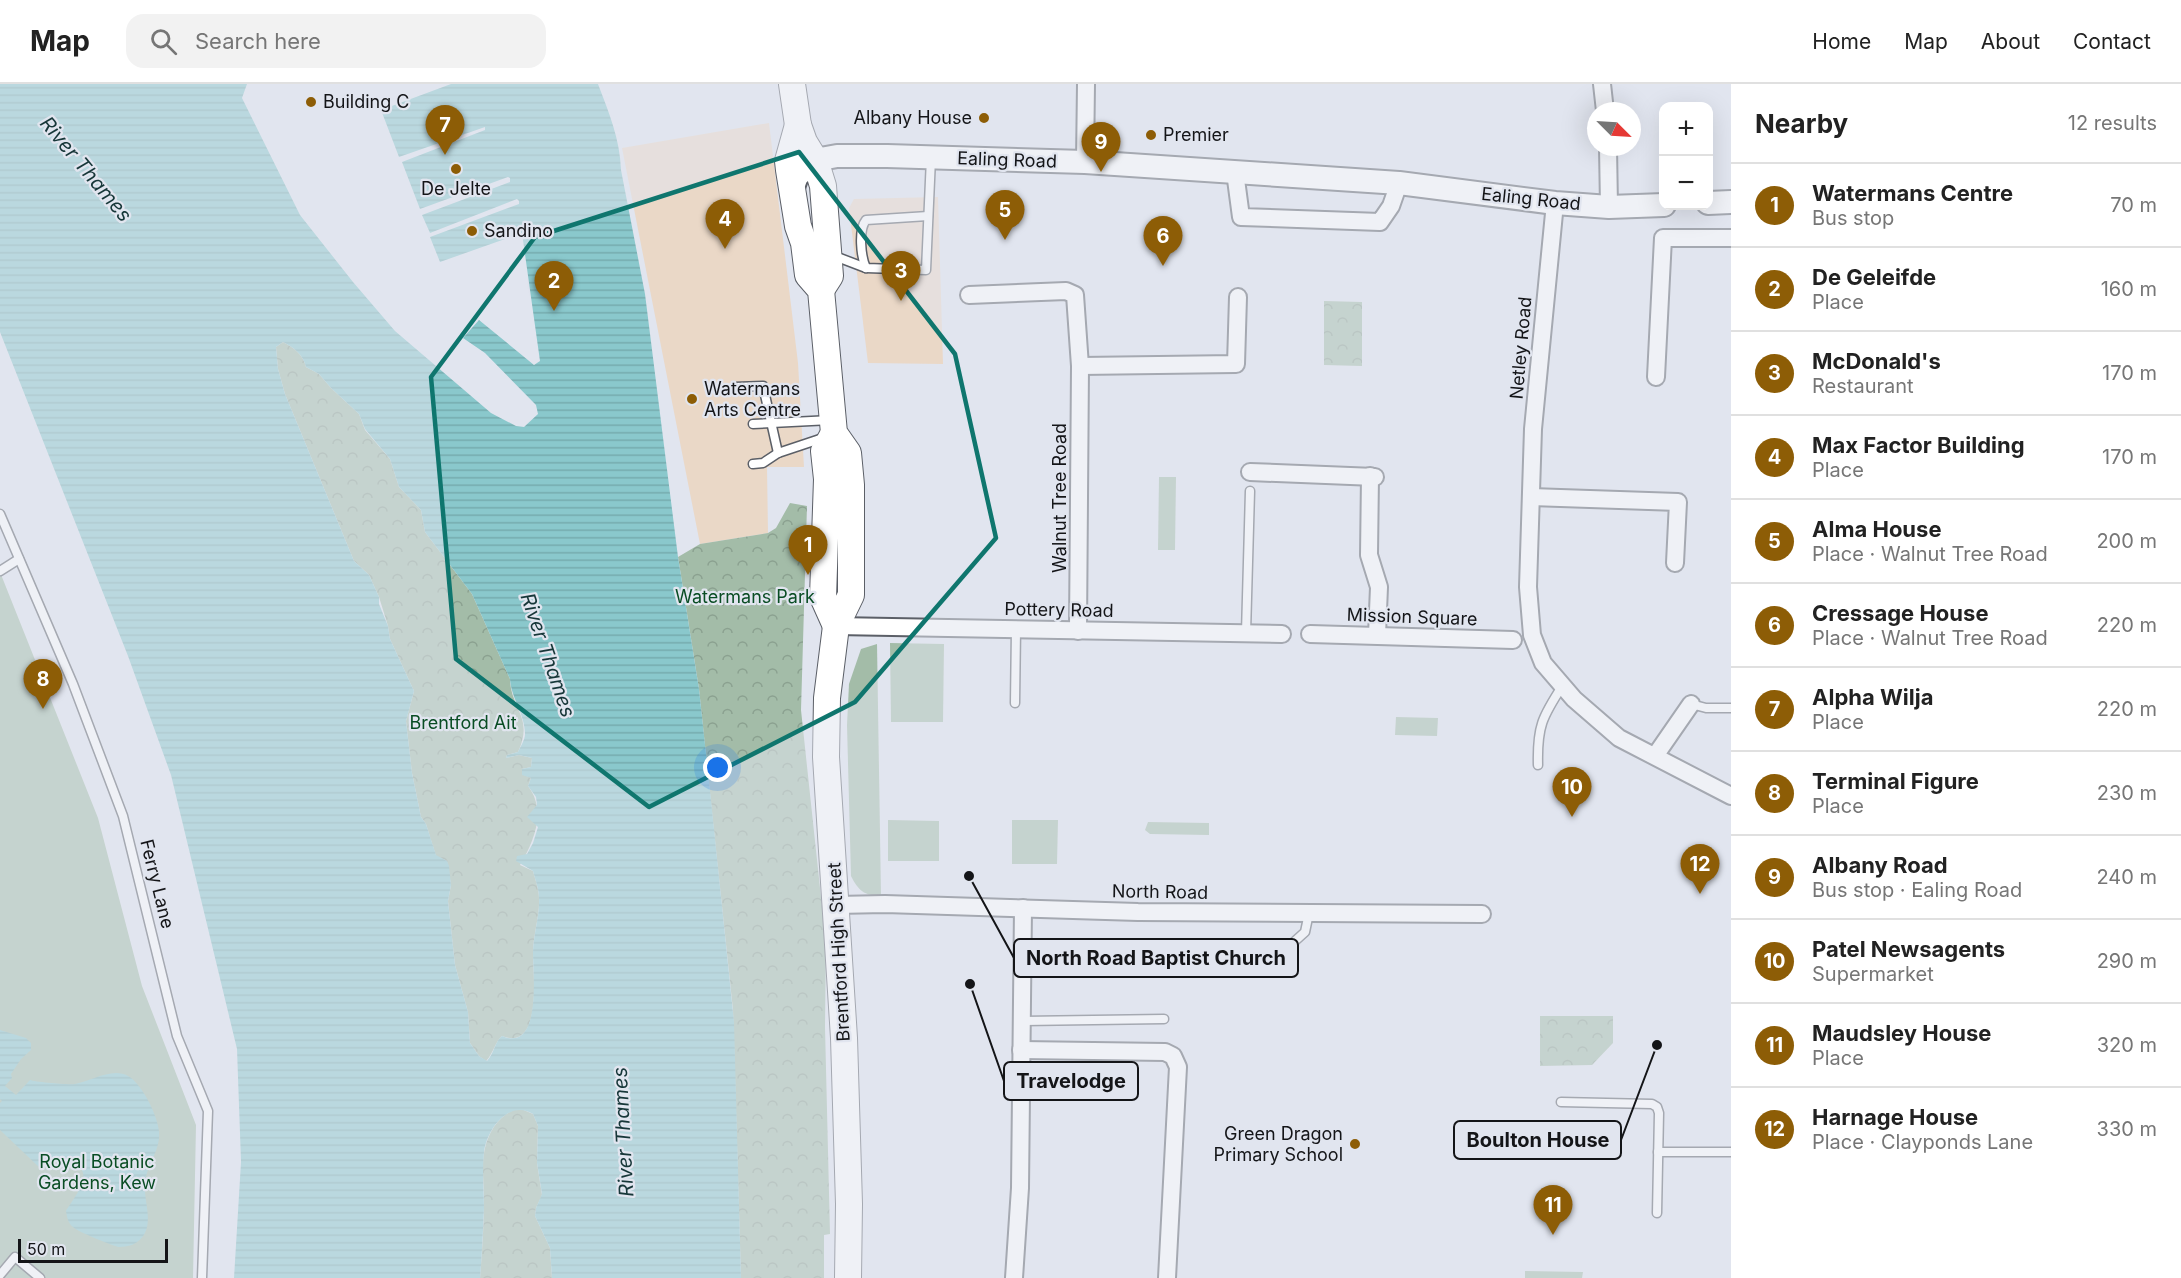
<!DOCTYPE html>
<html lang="en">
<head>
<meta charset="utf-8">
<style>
	body { margin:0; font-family:Inter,sans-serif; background:#f2f2f2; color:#222 }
	.controls { position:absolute; right:18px; top:18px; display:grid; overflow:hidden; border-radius:12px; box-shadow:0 6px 24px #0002 }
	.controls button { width:54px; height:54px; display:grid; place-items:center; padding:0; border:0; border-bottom:2px solid #e0e0e0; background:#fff; color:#222; font:30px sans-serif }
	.compass { position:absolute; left:1587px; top:18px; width:54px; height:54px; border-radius:50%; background:#fff; box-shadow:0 6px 24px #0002; rotate:114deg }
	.scale { position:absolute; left:18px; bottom:15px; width:150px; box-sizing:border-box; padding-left:6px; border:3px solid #141518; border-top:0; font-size:16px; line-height:21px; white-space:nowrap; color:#141518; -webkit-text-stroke:4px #e1e5ef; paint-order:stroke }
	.you { position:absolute; left:718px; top:684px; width:21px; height:21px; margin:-15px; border:4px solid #fff; border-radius:50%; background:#1a73e8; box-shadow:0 0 0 9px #1a73e833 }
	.badge { display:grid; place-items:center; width:39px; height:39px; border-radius:50%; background:#8d5d06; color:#fff; font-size:20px; font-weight:700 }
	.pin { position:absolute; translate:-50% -50px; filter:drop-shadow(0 2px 3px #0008) }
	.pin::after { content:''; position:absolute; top:32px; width:21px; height:18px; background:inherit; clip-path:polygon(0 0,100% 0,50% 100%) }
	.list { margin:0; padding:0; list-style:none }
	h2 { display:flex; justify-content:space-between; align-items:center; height:78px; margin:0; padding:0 24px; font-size:26px }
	h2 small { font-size:20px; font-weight:400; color:#767676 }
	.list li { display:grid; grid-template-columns:39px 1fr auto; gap:18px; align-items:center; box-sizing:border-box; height:84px; padding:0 24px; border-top:2px solid #e0e0e0 }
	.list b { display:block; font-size:22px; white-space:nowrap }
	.list p { margin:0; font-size:20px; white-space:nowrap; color:#767676 }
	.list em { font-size:20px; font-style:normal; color:#767676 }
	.icon { flex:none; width:33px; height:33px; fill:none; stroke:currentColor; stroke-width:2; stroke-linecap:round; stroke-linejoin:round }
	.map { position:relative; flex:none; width:1731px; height:1194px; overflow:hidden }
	header { display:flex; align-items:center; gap:36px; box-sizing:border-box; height:84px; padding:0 30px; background:#fff; border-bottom:2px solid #e0e0e0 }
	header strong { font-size:28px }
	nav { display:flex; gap:33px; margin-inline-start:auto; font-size:21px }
	.search { width:420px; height:54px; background:#f2f2f2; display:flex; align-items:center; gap:15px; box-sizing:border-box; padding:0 21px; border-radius:18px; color:#767676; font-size:22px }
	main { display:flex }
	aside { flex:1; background:#fff }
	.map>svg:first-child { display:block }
	.commercial { fill:#ead8c7 }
	.green { fill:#a3bca8 }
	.forest { fill:url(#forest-crowns) }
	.water { fill:url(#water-rules); fill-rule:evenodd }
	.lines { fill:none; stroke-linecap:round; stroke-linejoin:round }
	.lane-casing { stroke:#5b5f67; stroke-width:11 }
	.street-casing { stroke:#5b5f67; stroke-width:20 }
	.secondary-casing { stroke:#5b5f67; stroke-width:26 }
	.primary-casing { stroke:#5b5f67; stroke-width:28 }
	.lane { stroke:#fff; stroke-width:8 }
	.street { stroke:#fff; stroke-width:16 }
	.secondary { stroke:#fff; stroke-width:22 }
	.primary { stroke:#fff; stroke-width:26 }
	.marked { fill:none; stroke:#0f766e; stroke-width:4.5; stroke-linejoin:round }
	.poi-dot { fill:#8d5d06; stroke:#e1e5ef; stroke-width:2 }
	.labels { text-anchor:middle; stroke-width:4.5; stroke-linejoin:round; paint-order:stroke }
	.poi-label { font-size:18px; fill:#141518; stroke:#e1e5ef; text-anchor:start }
	.street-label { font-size:18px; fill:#141518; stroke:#e1e5ef }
	.park-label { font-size:18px; fill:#094d24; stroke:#e1e5ef }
	.water-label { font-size:20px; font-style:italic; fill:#173739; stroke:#e1e5ef }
	.leader { fill:none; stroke:#141518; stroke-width:2 }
	.callout-dot { fill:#141518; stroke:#e1e5ef; stroke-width:2 }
	.callout { fill:#e1e5ef; stroke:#141518; stroke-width:2 }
	.callout-label { font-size:20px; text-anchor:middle; font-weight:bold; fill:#141518 }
</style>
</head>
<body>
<header>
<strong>Map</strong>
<div class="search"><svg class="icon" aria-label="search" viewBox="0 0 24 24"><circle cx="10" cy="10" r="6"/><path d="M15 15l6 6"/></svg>Search here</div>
<nav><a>Home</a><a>Map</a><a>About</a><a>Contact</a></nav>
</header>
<main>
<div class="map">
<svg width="1731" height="1194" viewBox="0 0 1731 1194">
	<defs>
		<pattern id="forest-crowns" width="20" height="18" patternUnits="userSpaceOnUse" patternTransform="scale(1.5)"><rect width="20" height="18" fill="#a3bca8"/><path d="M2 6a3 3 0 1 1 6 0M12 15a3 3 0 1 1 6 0" fill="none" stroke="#8ba190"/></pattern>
		<pattern id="water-rules" width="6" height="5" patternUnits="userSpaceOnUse" patternTransform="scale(1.5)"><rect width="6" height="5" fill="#8ac8cc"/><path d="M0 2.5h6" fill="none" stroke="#76abae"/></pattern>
	</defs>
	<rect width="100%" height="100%" fill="#e1e5ef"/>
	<g class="commercial">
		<polygon points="769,39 798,279 804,383 767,383 768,449 700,460 622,64"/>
		<polygon points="938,113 943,280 868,279 849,124 854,115"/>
	</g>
	<g class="green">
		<polygon points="1159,393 1176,393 1175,466 1158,466"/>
		<polygon points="0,488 98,734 142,902 196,1041 193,1194 0,1194"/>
		<polygon points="890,559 944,560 943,638 891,638"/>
		<path d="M877 560 881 812C864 812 858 806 851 792L847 641 849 600 861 565Z"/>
		<polygon points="1396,633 1438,634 1437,652 1395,651"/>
		<polygon points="888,736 939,737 939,777 888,777"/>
		<polygon points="1012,736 1058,736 1057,780 1012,780"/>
		<polygon points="1148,738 1209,739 1209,751 1150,750 1145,746"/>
		<polygon points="1525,1187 1583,1188 1582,1194 1525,1194"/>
	</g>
	<g class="forest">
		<polygon points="1324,217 1362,218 1362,282 1324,281"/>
		<path d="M283 258C294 264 303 270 306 283L319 290 331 304 359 330 365 346 390 375 399 403 421 426 425 448 472 510 510 595C511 626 534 633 518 668L507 671 506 674 519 671 532 674 531 683 522 685V690L531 694 528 702C547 727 534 757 520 781L533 787C535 795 539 805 539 814 540 832 533 851 533 869 533 890 543 968 502 952 495 958 493 970 486 977L479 972 470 959 468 928 455 881 448 817 451 801 447 777 436 772 426 740 421 733 412 689 406 637 414 607 390 555 388 542 379 513 369 491 354 477 285 310 278 285 276 263Z"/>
		<polygon points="790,419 807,422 801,626 826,860 825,943 830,1150 824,1151 824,1194 741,1194 733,926 699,605 678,473 700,460 768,449 776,444"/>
		<polygon points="1540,932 1613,932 1613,959 1592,981 1540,982"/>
		<path d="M519 1024 533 1030 538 1042 537 1079 542 1111 536 1124 535 1132 550 1164 552 1194H480C482 1168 484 1142 484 1115 484 1099 481 1080 485 1064 489 1046 501 1029 519 1024Z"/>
	</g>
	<g class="water">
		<path d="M0 0H247L242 14 300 131 353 198 395 247 491 329 516 342 524 343 538 330 536 321 485 269 463 254 479 236 534 281 540 277 522 149 440 178 430 153 519 120V117L517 115 430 149 422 131 510 98V94L508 93 420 125 402 78 485 46V43L399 73 381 26 451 0H598C609 29 620 55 621 86L645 210 678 473 699 605 711 716 734 938 741 1194H552L550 1164 535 1132 536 1124 542 1110 537 1079 538 1042 533 1030C509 1015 487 1045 484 1068 482 1086 484 1106 484 1124 483 1147 482 1171 480 1194H234L241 1078 237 965 171 691 128 572 0 248ZM283 258C294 264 303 270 306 283L319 290 331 304 359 330 365 345 390 375 399 403 421 426 425 448 472 510 510 595C511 614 525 630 525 650 525 656 520 663 518 668L507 671 506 674 519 671 532 674 531 683 522 685V691L531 694 528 702 536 713 537 721 527 733 538 743 533 759 527 770 517 772 516 777 533 787C535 795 539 805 539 814 540 832 533 851 533 869 533 889 542 969 502 952 495 957 494 970 487 977L479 972 470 959 468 928 455 881 448 817 451 801 449 782 447 777 436 771 426 740 421 733 412 689 406 637 414 607 390 555 388 542 379 520V513L369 491 354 477 285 310 278 285 276 263Z"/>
		<path d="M0 946 26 954 31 959V966L21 975 11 990 12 994 5 1002 16 1011 30 996C36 998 68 1001 75 1000 92 997 112 983 128 992 143 1000 162 1039 159 1055 157 1071 146 1083 145 1099 143 1120 159 1148 132 1161 128 1162 123 1163 119 1163 113 1162 76 1147 73 1143 68 1139 67 1133 66 1127 73 1115 99 1085 70 1080 61 1078 55 1079 47 1074L41 1085 0 1046V1019L2 1017 0 1015Z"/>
	</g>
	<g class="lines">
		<g class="lane-casing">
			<g id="lane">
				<polyline points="832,171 866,184 926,186 931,74"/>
				<path d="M866 184C861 173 858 146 866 136L928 132"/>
				<polyline points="735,303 763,302 778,369"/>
				<polyline points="753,340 831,336"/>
				<polyline points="753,380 763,379 778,369 823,354"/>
				<polyline points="0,430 73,600 123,732 177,952 208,1027 202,1194"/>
				<polyline points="0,487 19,475"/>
				<polyline points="1246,549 1250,407"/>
				<polyline points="1015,619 1016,545"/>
				<polyline points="1691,620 1706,624 1731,624"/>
				<path d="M1538 681C1537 643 1542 633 1563 601"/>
				<polyline points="1232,866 1285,866 1305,848 1309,829"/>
				<polyline points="1023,937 1164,935"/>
				<polyline points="1561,1018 1652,1020 1657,1023 1659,1029 1657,1129"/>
				<polyline points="1658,1068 1731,1068"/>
				<polyline points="0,1191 15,1173 40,1194"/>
			</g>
		</g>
		<g class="street-casing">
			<g id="street">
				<polyline points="1602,0 1605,27"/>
				<polyline points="1608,63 1609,123"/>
				<polyline points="1085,78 1086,0"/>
				<polyline points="1235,88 1241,133 1380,138 1391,122 1399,99"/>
				<polyline points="1555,119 1533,345 1528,503 1532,551 1543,579 1574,615 1619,654 1731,712"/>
				<polyline points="969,211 1066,207 1075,211 1080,282 1078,547"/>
				<polyline points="1080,282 1236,280 1238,213"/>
				<polyline points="1656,293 1663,154 1731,154"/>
				<polyline points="1250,388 1375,393"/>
				<polyline points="1370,392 1369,471 1379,503 1377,551"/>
				<polyline points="1531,413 1678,418 1675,479"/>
				<polyline points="836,542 1282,550"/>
				<polyline points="1310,550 1513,556"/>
				<polyline points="1655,672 1691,620"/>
				<polyline points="836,821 885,820 1138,828 1482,830"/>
				<polyline points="1021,966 1165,968 1173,972 1178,983 1167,1194"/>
				<polyline points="1014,1194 1020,1104 1023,824"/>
			</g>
		</g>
		<g class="secondary-casing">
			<g id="secondary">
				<polyline points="793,103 797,92 815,76 837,72 887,72 1085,78 1399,99 1555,119 1609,123 1664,121"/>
				<polyline points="1708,119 1731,118"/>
			</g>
		</g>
		<g class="primary-casing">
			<g id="primary">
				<polyline points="792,0 798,41 804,58 815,76 823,102 830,192 821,206"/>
				<polyline points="798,41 788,77 789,86 798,142 804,159 808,191 821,206 834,349 848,369 851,401 851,511 836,542 827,614 826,673 844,954 849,1120 848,1194"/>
				<polyline points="834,349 824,367 827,395 823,513 836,542"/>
			</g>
		</g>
		<use href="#lane" class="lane"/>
		<use href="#street" class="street"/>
		<use href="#secondary" class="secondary"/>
		<use href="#primary" class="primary"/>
	</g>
	<path d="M0 0H1731V1194H0ZM799 68 955 270 996 454 855 618 649 723 456 575 431 293 535 153Z" fill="#e1e5ef" fill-opacity=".55" fill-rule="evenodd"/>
	<path class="marked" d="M799 68 955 270 996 454 855 618 649 723 456 575 431 293 535 153Z"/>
	<g class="poi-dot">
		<circle cx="311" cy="18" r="6"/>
		<circle cx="984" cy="34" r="6"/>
		<circle cx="1151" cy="51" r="6"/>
		<circle cx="456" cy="85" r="6"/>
		<circle cx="472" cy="147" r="6"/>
		<circle cx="692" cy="315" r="6"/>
		<circle cx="1355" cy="1060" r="6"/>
	</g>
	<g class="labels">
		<g class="poi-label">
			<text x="323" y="24">Building C</text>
			<text x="972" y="40" text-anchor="end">Albany House</text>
			<text x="1163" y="57">Premier</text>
			<text x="456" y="111" text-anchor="middle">De Jelte</text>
			<text x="484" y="153">Sandino</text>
			<text x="704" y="311">Watermans<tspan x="704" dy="21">Arts Centre</tspan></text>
			<text x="1343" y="1056" text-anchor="end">Green Dragon<tspan x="1343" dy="21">Primary School</tspan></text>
		</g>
		<g class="street-label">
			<text transform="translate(1007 76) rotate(2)" y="6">Ealing Road</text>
			<text transform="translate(1531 115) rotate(6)" y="6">Ealing Road</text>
			<text transform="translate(1521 264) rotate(-85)" y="6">Netley Road</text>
			<text transform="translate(1060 414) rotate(-90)" y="6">Walnut Tree Road</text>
			<text transform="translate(1059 526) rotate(1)" y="6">Pottery Road</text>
			<text transform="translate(1412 533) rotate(2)" y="6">Mission Square</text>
			<text transform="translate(157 800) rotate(76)" y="6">Ferry Lane</text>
			<text transform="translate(1160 808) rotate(1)" y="6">North Road</text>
			<text transform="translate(839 868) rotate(-93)" y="6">Brentford High Street</text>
		</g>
		<g class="park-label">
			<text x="745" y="519">Watermans Park</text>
			<text x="463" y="645">Brentford Ait</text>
			<text x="97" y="1084">Royal Botanic<tspan x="97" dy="21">Gardens, Kew</tspan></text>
		</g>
		<g class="water-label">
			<text transform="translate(86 85) rotate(50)" y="7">River Thames</text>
			<text transform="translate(548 571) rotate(71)" y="7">River Thames</text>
			<text transform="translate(623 1048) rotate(-93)" y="7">River Thames</text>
		</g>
	</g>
	<path class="leader" d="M969 792L1014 874M970 900L1004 997M1657 961L1621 1056"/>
	<g class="callout-dot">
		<circle cx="969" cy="792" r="6"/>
		<circle cx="970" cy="900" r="6"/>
		<circle cx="1657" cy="961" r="6"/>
	</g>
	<g class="callout">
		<rect x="1014" y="855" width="284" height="38" rx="6"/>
		<rect x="1004" y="978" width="134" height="38" rx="6"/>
		<rect x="1454" y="1037" width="167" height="38" rx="6"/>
	</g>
	<g class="callout-label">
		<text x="1156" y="881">North Road Baptist Church</text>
		<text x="1071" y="1004">Travelodge</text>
		<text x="1538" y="1063">Boulton House</text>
	</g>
</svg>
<div class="controls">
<button>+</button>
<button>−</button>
</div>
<svg class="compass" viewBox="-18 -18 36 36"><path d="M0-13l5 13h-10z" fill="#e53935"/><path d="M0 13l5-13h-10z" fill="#767676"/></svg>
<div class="scale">50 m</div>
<div class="you"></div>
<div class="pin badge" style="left:808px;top:491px">1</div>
<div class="pin badge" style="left:554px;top:227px">2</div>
<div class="pin badge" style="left:901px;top:217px">3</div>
<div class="pin badge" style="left:725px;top:165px">4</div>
<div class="pin badge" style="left:1005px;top:156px">5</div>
<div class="pin badge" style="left:1163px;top:182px">6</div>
<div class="pin badge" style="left:445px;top:71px">7</div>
<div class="pin badge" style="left:43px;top:625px">8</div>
<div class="pin badge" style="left:1101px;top:88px">9</div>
<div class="pin badge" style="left:1572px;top:733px">10</div>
<div class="pin badge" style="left:1553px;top:1151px">11</div>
<div class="pin badge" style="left:1700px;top:810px">12</div>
</div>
<aside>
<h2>Nearby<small>12 results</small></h2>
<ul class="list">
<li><span class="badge">1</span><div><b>Watermans Centre</b><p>Bus stop</p></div><em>70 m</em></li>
<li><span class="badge">2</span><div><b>De Geleifde</b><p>Place</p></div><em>160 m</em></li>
<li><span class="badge">3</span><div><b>McDonald's</b><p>Restaurant</p></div><em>170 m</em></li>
<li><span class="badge">4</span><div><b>Max Factor Building</b><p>Place</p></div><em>170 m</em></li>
<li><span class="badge">5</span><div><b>Alma House</b><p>Place · Walnut Tree Road</p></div><em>200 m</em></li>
<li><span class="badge">6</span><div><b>Cressage House</b><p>Place · Walnut Tree Road</p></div><em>220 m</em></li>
<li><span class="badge">7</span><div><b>Alpha Wilja</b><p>Place</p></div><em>220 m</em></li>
<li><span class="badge">8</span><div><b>Terminal Figure</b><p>Place</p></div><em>230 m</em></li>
<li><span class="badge">9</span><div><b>Albany Road</b><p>Bus stop · Ealing Road</p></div><em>240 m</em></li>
<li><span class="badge">10</span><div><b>Patel Newsagents</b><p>Supermarket</p></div><em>290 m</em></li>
<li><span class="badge">11</span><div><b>Maudsley House</b><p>Place</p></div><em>320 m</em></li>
<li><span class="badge">12</span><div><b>Harnage House</b><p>Place · Clayponds Lane</p></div><em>330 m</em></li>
</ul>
</aside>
</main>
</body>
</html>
